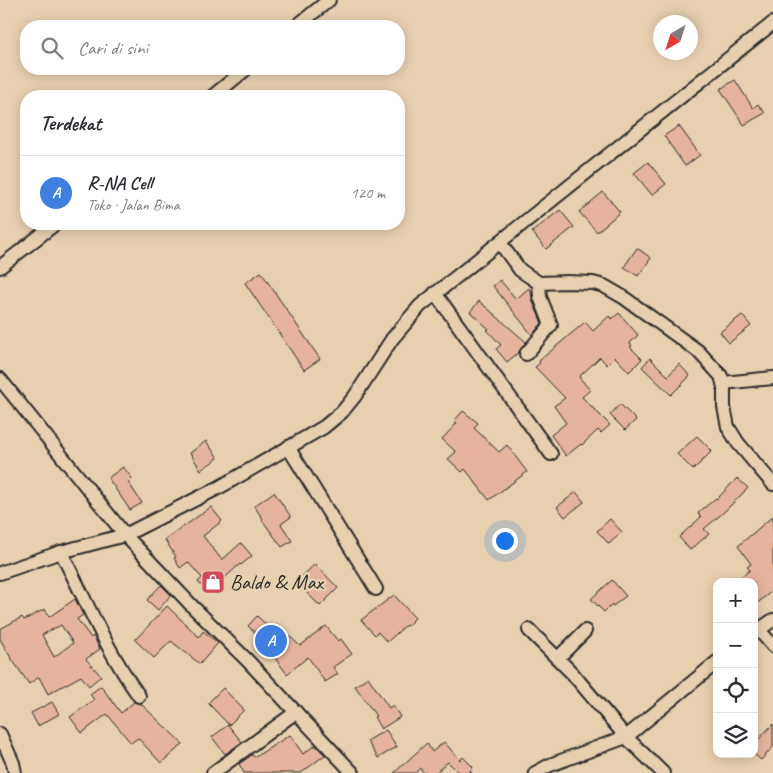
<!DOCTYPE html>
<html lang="id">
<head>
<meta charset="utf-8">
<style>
	body { margin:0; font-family:Caveat,sans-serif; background:#f2f2f3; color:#2b2b33 }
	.controls { position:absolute; right:15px; bottom:15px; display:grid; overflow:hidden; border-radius:10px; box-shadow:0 2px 12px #0003 }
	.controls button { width:45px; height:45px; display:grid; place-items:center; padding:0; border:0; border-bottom:1px solid #e1e1e2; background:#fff; color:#2b2b33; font:25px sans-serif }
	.compass { position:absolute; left:653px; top:15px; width:45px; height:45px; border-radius:50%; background:#fff; box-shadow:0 2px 12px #0003; rotate:219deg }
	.you { position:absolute; left:504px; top:540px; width:18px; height:18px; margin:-12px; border:4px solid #fff; border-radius:50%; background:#1a73e8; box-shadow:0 0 0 8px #1a73e833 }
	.badge { display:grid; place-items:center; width:32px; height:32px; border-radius:50%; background:#b45309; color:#fff; font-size:16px; font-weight:700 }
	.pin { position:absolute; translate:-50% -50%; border:2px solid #fff; box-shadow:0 1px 5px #0006 }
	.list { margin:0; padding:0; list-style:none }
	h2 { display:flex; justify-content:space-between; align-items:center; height:65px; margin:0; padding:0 20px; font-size:21px }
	h2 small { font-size:16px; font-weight:400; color:#7c7c81 }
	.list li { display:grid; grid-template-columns:32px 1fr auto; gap:15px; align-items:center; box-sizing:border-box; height:75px; padding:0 20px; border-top:1px solid #e1e1e2 }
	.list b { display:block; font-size:19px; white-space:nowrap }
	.list p { margin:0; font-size:16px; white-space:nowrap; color:#7c7c81 }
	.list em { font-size:16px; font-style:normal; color:#7c7c81 }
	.icon { flex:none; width:28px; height:28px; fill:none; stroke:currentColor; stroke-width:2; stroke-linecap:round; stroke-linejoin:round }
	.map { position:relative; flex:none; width:773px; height:773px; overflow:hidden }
	.search { position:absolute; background:#fff; box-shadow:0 2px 12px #0003; left:20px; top:20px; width:385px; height:55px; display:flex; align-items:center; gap:12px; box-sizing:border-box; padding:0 18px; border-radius:20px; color:#7c7c81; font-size:19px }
	.panel { position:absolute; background:#fff; box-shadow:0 2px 12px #0003; left:20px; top:90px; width:385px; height:140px; border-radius:20px }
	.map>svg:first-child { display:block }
	.building { fill:#e6b49e; stroke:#2b2b2b; fill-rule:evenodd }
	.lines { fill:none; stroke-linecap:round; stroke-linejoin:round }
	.street-casing { stroke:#2b2b2b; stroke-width:16 }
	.street { stroke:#e7d0b0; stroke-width:12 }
	.labels { text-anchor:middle; stroke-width:5; stroke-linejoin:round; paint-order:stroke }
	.poi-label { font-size:21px; fill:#2b2b2b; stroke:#e7d0b0; text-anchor:start }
</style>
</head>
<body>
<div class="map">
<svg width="773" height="773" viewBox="0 0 773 773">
	<rect width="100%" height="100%" fill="#e7d0b0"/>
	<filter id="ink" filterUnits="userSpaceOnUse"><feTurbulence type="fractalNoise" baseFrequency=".02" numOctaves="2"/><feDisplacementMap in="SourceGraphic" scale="10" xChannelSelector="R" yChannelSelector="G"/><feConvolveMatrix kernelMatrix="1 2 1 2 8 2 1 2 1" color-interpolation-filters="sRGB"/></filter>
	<g filter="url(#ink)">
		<g class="building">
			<polygon points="735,80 753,108 758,104 765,113 744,125 720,89"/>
			<polygon points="679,126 700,155 685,166 664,136"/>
			<polygon points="648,162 666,184 652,195 634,173"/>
			<polygon points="603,192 620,212 597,232 579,212"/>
			<polygon points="560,210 574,227 546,249 532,232"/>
			<polygon points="637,248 651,258 638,276 624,267"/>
			<polygon points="261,272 320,359 304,370 245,283"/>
			<polygon points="500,280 516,299 529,288 531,291 532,300 542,323 532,335 493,286"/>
			<polygon points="479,301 526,342 518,353 507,362 496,349 501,345 487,330 489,329 470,312"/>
			<polygon points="619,313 638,335 630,343 632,346 630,347 642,359 629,372 615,357 607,365 600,357 579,377 590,390 582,397 610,425 601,433 598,430 582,445 581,444 566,456 551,435 566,423 554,406 565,398 535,367 540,363 539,361 585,322 593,331 609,316 612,319"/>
			<polygon points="742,315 751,326 729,343 720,332"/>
			<polygon points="650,358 668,376 679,364 690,376 671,395 642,367"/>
			<polygon points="620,404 636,420 625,430 610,415"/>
			<polygon points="463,411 478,423 474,428 499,452 507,445 527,472 489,500 465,469 462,472 448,459 456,452 442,439 457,423 454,421"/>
			<polygon points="697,436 712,451 693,470 677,454"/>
			<polygon points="206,441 218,458 201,470 190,453"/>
			<polygon points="123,467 132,478 128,482 142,503 130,510 108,478"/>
			<polygon points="737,478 748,488 725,511 704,529 709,534 690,550 679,537 701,517 698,513 716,498 717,499"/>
			<polygon points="274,492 291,517 281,524 292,541 282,547 262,520 263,519 254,506"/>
			<polygon points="576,492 584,502 565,517 557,507"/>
			<polygon points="211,507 222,521 203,536 222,560 241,543 252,556 241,565 240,564 208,593 198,582 202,578 188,562 180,568 174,558 176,557 165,540"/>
			<polygon points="773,516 773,590 754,606 754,582 735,582 750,570 747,567 751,564 738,546"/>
			<polygon points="610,519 622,532 609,544 597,531"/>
			<polygon points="315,564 338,588 320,606 296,582"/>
			<polygon points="612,580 626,596 613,606 612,604 604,612 591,599"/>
			<polygon points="161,585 171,595 158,610 147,600"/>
			<polygon points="394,595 415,618 407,626 406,625 387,642 378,632 375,635 361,620"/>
			<path d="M75 599 83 615 77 619 91 638 93 636 100 649 86 659 101 676 89 686 81 676 48 694 39 677 29 684 11 658 0 639V629L22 617 24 620 45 609 49 617ZM61 625 73 643 54 657 42 635Z"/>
			<polygon points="167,606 199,637 203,631 218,643 200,664 171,641 154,658 135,640"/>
			<polygon points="257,616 273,631 278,625 300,646 326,626 338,641 341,639 352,654 333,667 338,674 325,682 308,657 287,674 272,654 271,656 259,644 263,640 248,626"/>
			<polygon points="368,677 389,708 393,705 400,717 381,729 374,717 376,716 355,686"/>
			<polygon points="101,686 121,713 134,702 141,704 183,744 161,763 138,738 131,743 107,714 82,733 70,717 94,700 90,694"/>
			<polygon points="223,688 244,710 229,725 208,703"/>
			<polygon points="52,702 59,714 38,726 31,713"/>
			<polygon points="773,724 773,747 761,760 754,754 754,744"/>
			<polygon points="228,725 242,742 225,754 212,737"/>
			<polygon points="386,730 397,747 378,758 367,741"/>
			<polygon points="290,735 303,754 315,745 325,755 301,773 244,773 239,764 252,755 255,757"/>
			<polygon points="444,742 460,760 463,757 473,767 470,771 472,773 459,773 448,762 435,773 424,773 420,768 415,773 394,773 427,743 432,752"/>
		</g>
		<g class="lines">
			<g class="street-casing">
				<g id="street">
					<polyline points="297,26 329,0"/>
					<polyline points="213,96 246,69"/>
					<polyline points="500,243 520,270 539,283 568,282 593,283 604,286 623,297 698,351 721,376 724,387 724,407 728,427 738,443 773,484"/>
					<polyline points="0,267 55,224"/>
					<polyline points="435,293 551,454"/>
					<polyline points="526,354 551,325 540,297 539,283"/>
					<polyline points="0,379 125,535 194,608 247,660 353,773"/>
					<polyline points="723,383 773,378"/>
					<polyline points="288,447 376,589"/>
					<path d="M61 552C86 601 107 651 139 696"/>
					<polyline points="0,573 61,552 125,535 220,487 324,427 342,412 355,396 392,339 420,306 773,23"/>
					<polyline points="529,630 572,673 626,737 663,773"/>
					<polyline points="759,630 773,646"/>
					<polyline points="754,633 773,620"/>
					<polyline points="558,658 585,631"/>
					<polyline points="0,734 13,763 15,773"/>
					<polyline points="213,773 296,712"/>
					<polyline points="535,773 550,765 626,737 717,662"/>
				</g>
			</g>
			<use href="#street" class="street"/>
		</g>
	</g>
	<defs>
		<g id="shop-square" transform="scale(1.25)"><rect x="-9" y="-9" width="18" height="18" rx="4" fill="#d1495b" stroke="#e7d0b0"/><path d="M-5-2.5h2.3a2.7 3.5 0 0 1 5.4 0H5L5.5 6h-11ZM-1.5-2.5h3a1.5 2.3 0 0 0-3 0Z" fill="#fff"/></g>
	</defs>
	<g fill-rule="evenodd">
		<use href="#shop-square" x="213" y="582"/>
	</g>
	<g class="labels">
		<g class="poi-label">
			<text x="230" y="589">Baldo &amp; Max</text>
		</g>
	</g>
</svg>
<div class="controls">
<button>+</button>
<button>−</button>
<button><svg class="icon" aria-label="locate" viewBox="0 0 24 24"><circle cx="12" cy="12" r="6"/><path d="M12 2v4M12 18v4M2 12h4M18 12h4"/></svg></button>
<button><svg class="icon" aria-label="layers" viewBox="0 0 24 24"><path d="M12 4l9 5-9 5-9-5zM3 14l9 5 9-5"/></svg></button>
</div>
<svg class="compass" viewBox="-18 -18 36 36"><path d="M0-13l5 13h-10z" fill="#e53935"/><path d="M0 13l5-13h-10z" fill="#7c7c81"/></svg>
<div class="you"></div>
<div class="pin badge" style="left:271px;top:641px;background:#3f7fe0">A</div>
<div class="search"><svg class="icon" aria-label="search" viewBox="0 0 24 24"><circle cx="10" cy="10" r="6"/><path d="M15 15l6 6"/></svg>Cari di sini</div>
<section class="panel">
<h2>Terdekat<small></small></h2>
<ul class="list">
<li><span class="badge" style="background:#3f7fe0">A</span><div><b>R-NA Cell</b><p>Toko · Jalan Bima</p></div><em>120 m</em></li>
</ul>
</section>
</div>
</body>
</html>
